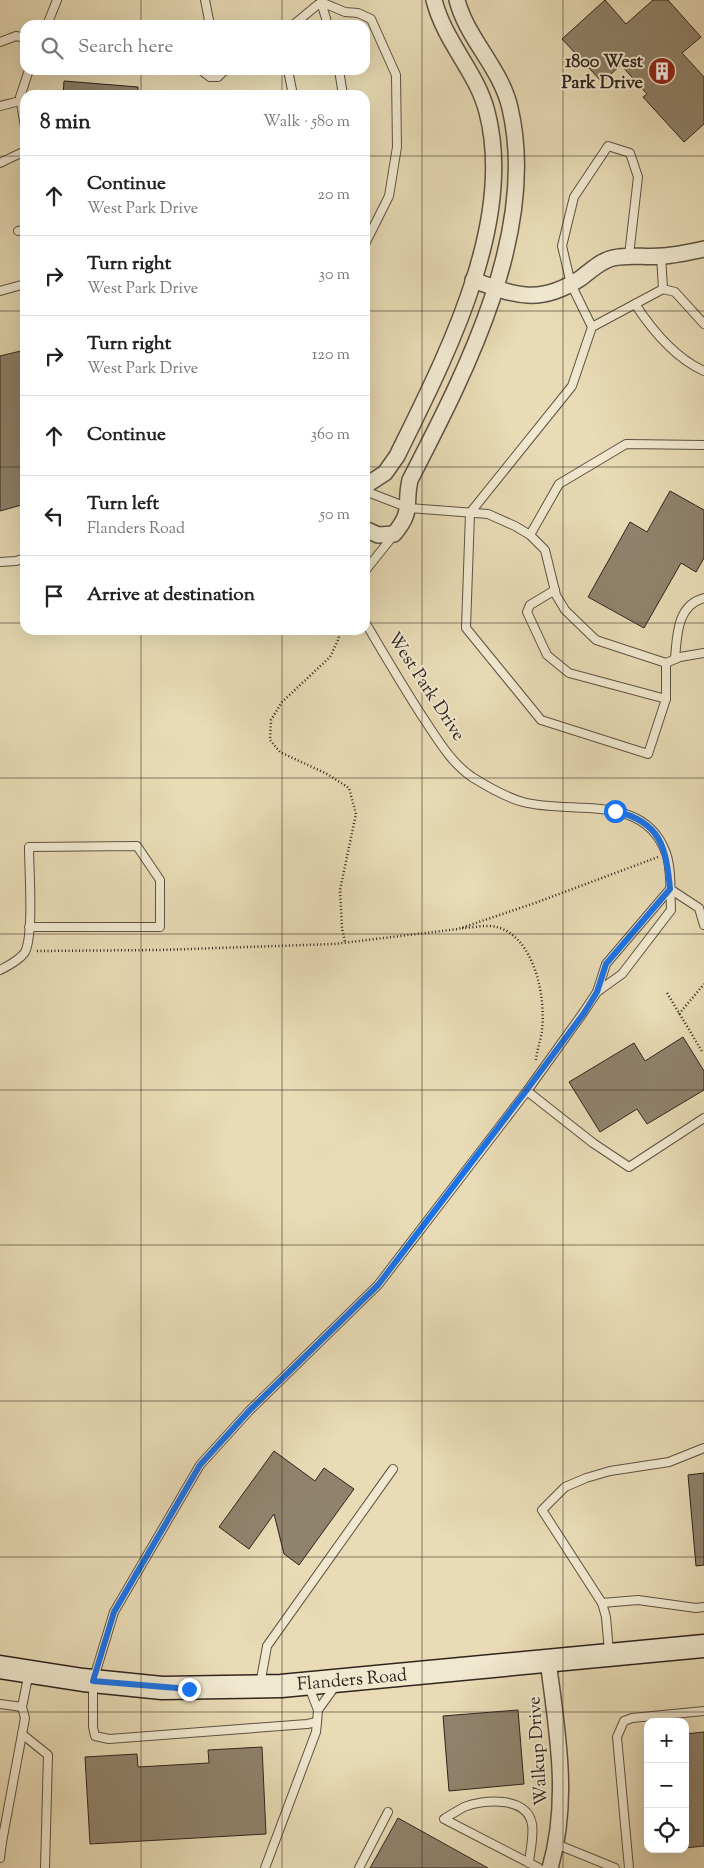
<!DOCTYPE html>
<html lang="en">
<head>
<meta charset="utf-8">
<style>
	body { margin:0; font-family:"Sorts Mill Goudy",serif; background:#f2f2f2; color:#222 }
	.controls { position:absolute; right:15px; bottom:15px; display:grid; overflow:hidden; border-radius:10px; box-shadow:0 5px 20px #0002 }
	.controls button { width:45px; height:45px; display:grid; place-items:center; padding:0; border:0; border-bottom:1px solid #e0e0e0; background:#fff; color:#222; font:25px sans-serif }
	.stop { position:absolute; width:15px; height:15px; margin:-11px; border:4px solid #1a73e8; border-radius:50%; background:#fff }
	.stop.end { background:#1a73e8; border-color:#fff; box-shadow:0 1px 5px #0008 }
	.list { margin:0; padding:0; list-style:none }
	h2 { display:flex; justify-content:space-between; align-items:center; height:65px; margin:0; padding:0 20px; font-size:21px }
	h2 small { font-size:16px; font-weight:400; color:#767676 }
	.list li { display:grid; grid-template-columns:32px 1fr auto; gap:15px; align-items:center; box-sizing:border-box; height:80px; padding:0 20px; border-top:1px solid #e0e0e0 }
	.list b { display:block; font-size:19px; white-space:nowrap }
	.list p { margin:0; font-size:16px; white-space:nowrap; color:#767676 }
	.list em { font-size:16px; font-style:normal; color:#767676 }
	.icon { flex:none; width:28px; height:28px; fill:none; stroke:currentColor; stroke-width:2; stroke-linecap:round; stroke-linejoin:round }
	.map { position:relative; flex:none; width:704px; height:1868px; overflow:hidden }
	.search { position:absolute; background:#fff; box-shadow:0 5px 20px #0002; left:20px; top:20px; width:350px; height:55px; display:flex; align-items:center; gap:12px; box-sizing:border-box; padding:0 18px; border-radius:15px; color:#767676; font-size:19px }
	.panel { position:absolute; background:#fff; box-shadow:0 5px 20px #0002; left:20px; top:90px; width:350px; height:545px; border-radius:15px }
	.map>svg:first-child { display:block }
	.building { fill:#90836d; stroke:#30241f }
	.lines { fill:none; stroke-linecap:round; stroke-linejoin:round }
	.lane-casing { stroke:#5e5244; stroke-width:10 }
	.street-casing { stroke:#5e5244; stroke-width:18 }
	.secondary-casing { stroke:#30241f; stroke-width:25 }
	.path { stroke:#30241f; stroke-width:2.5; stroke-dasharray:1 2.5; stroke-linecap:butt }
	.lane { stroke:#f0e8cf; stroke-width:8 }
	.street { stroke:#f0e8cf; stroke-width:15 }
	.secondary { stroke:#f0e8cf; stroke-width:22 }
	.route { stroke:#1a73e8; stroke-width:6 }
	.grid { fill:none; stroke:#30241f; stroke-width:1; stroke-opacity:0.55 }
	.labels { text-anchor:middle; stroke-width:4; stroke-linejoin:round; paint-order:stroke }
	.poi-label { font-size:18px; font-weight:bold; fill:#30241f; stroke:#f0e8cf; text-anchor:end }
	.street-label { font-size:18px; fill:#30241f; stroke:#f0e8cf }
</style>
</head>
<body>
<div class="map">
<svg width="704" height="1868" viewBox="0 0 704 1868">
	<rect width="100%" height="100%" fill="#e8dbb5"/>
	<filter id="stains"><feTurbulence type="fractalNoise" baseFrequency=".004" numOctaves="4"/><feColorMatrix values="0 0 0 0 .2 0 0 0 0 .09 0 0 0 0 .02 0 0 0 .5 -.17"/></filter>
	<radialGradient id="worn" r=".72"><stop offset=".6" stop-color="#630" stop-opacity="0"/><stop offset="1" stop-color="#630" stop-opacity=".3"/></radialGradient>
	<g class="building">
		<polygon points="605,0 626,24 653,0 668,0 701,37 682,53 704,77 704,124 684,142 643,97 647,94 621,65 602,82 562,39"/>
		<polygon points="64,81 138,87 138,95 63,95"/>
		<polygon points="25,350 25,504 0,511 0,356"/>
		<polygon points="670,491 704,510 704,558 696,572 681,563 644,628 588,597 630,522 647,532"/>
		<polygon points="683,1037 704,1071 704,1090 647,1124 637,1109 600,1132 569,1082 634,1043 645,1061"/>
		<polygon points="274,1451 315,1481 324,1468 354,1489 299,1565 284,1554 274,1514 249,1549 219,1527"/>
		<polygon points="704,1473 704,1565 696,1566 688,1475"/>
		<polygon points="518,1710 524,1784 449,1791 443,1716"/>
		<polygon points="704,1732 704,1846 685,1848 685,1734"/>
		<polygon points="262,1747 266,1834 90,1844 85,1757 137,1754 138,1767 209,1763 208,1750"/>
		<polygon points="398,1818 488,1868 370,1868"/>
	</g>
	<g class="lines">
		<g class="lane-casing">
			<g id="lane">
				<polyline points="205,0 209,20 206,25"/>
				<polyline points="321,2 345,12 358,13 371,19 396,75 397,147 389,196 365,244"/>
				<polyline points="321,2 328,25"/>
				<polyline points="47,25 57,0"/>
				<polyline points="293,25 321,2 321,0"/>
				<polyline points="0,42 16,36 25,38"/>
				<polyline points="201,70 210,77 218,77 225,70"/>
				<polyline points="288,70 293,95"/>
				<polyline points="339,70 343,95"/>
				<polyline points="0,106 20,101"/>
				<polyline points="25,127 20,97 29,70"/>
				<polyline points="0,163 25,151"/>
				<polyline points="18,231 25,229"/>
				<polyline points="661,256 663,289 592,327 572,386 470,513 466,628 541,720 648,754 666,699"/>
				<polyline points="663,289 675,292 704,324"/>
				<polyline points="0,291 25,284"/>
				<path d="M635 304C652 330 675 358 704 371"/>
				<polyline points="592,327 571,284 562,246 574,197 608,146 630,153 638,177 629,255"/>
				<polyline points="365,491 409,508 488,514 515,526 530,535 545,550 556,595 565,610 596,640 666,663"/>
				<polyline points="530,535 559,484 626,444 704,445"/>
				<polyline points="0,562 16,561 25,558"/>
				<polyline points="365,571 393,536"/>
				<polyline points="555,590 530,605 527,612 547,655 569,673 666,699 666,663 680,657 704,653"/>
				<path d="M365 622C384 654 402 685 422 716 437 738 450 762 472 777 488 787 505 797 523 802 572 815 644 792 666 853 672 870 670 893 671 910L622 974 597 992"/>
				<path d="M675 659C677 635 677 605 704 598"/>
				<polyline points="670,889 699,908 704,925"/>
				<path d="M0 970C8 966 20 960 25 952 34 934 29 870 29 847L137 846 160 880V927H29"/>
				<polyline points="527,1091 593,1143 629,1167 704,1118"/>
				<polyline points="602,1603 638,1600 696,1608 704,1607"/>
				<polyline points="609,1652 606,1617 602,1603 542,1510 565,1487 586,1478 610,1471 669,1462 704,1448"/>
				<polyline points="260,1685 267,1646 393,1469"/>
				<polyline points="309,1687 318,1710 317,1722 307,1724 109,1739 95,1736 93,1727 93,1681 114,1612 200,1465 249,1411 378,1285 527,1091 583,1013 597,992 606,964 670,889"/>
				<polyline points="0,1704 22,1707"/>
				<polyline points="318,1710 336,1685"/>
				<polyline points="22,1734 48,1755 45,1868"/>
				<polyline points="0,1844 2,1842 25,1718 22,1707 29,1672"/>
				<polyline points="556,1844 615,1868"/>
				<polyline points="0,1858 2,1842"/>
				<path d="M529 1863C530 1851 534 1836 532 1824 527 1796 483 1799 464 1807 457 1811 450 1815 444 1819L539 1868"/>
				<polyline points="265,1868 316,1732 317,1722"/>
				<polyline points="359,1868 388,1812"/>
				<polyline points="629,1868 617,1737 624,1721 632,1718 704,1711"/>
			</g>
		</g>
		<g class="street-casing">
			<g id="street">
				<path d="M473 280C516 296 540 305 581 278 590 271 602 260 613 258 630 254 646 258 663 256 676 255 690 252 704 249"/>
				<path d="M365 486 385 473 397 456C445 358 516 223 487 112 477 72 445 43 434 0"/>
				<path d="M365 529 378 535 394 534C414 510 404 506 410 480 465 373 539 232 510 108 501 68 467 39 457 0"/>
				<path d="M548 1661C557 1730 570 1800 550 1868"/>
			</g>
		</g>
		<g class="secondary-casing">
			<polyline id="secondary" points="0,1667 83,1680 162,1688 281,1686 704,1646"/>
		</g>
		<g class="path">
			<polyline points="337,630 339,638 330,657 282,702 271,720 270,740 280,752 327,774 349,788 356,814 340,890 342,928 345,942"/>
			<path d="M462 928C472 928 487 924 497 927 534 937 546 996 542 1030 541 1040 537 1049 536 1060"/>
			<polyline points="37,951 160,950 334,944 458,929 535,903 658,857"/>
			<polyline points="667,993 703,1053"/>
			<polyline points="679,1014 704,984"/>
		</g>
		<use href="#lane" class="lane"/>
		<use href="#street" class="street"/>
		<use href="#secondary" class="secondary"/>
	</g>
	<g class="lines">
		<path class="route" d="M189 1689 93 1681 114 1612 200 1465 249 1411 378 1285 526 1091 584 1013 597 992 606 964 670 889C666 847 661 822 615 811"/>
	</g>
	<path class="grid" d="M141 0V25M282 0V25M422 0V1868M563 0V1868M141 70V95M282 70V95M0 156H25M365 156H704M0 311H25M365 311H704M0 467H25M365 467H704M0 623H25M365 623H704M141 630V1868M282 630V1868M0 778H704M0 934H704M0 1090H704M0 1245H704M0 1401H704M0 1557H704M0 1712H704"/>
	<defs>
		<g id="building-disc" transform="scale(1.4375)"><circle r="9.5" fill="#8f2418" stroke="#f0e8cf"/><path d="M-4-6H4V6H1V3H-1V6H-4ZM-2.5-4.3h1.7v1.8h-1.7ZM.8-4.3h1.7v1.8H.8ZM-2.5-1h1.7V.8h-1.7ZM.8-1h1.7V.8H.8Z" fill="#fff"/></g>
	</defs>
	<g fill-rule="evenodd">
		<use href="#building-disc" x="662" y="71"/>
	</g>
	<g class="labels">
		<g class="poi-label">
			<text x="643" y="67">1800 West<tspan x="643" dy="21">Park Drive</tspan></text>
		</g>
		<g class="street-label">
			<text transform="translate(427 686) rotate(57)" y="6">West Park Drive</text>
			<text transform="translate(352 1679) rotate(-5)" y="6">Flanders Road</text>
			<text transform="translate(537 1751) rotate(-94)" y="6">Walkup Drive</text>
		</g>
	</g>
	<rect width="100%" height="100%" filter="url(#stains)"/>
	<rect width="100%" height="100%" fill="url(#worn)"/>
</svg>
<div class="controls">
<button>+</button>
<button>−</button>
<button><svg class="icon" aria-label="locate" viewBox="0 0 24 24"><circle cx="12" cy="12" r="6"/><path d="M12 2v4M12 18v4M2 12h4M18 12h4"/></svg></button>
</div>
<div class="stop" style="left:615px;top:811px"></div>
<div class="stop end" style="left:189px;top:1689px"></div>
<div class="search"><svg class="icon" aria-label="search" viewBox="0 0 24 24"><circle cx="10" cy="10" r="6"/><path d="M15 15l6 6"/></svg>Search here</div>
<section class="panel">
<h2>8 min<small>Walk · 580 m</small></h2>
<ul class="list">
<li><svg class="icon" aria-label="ahead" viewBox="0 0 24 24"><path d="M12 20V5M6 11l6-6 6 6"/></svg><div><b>Continue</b><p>West Park Drive</p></div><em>20 m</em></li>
<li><svg class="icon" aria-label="right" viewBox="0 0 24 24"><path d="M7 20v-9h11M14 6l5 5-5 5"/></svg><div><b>Turn right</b><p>West Park Drive</p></div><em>30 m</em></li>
<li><svg class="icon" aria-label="right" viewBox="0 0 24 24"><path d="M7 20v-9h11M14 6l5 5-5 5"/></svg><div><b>Turn right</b><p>West Park Drive</p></div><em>120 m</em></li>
<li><svg class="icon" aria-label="ahead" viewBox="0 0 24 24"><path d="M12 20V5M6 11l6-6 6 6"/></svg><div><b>Continue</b></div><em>360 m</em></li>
<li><svg class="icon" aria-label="left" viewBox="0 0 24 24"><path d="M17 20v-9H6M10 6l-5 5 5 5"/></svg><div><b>Turn left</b><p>Flanders Road</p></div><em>50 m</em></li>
<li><svg class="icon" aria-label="arrive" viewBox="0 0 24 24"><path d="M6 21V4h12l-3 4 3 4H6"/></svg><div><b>Arrive at destination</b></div></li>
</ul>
</section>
</div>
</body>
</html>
